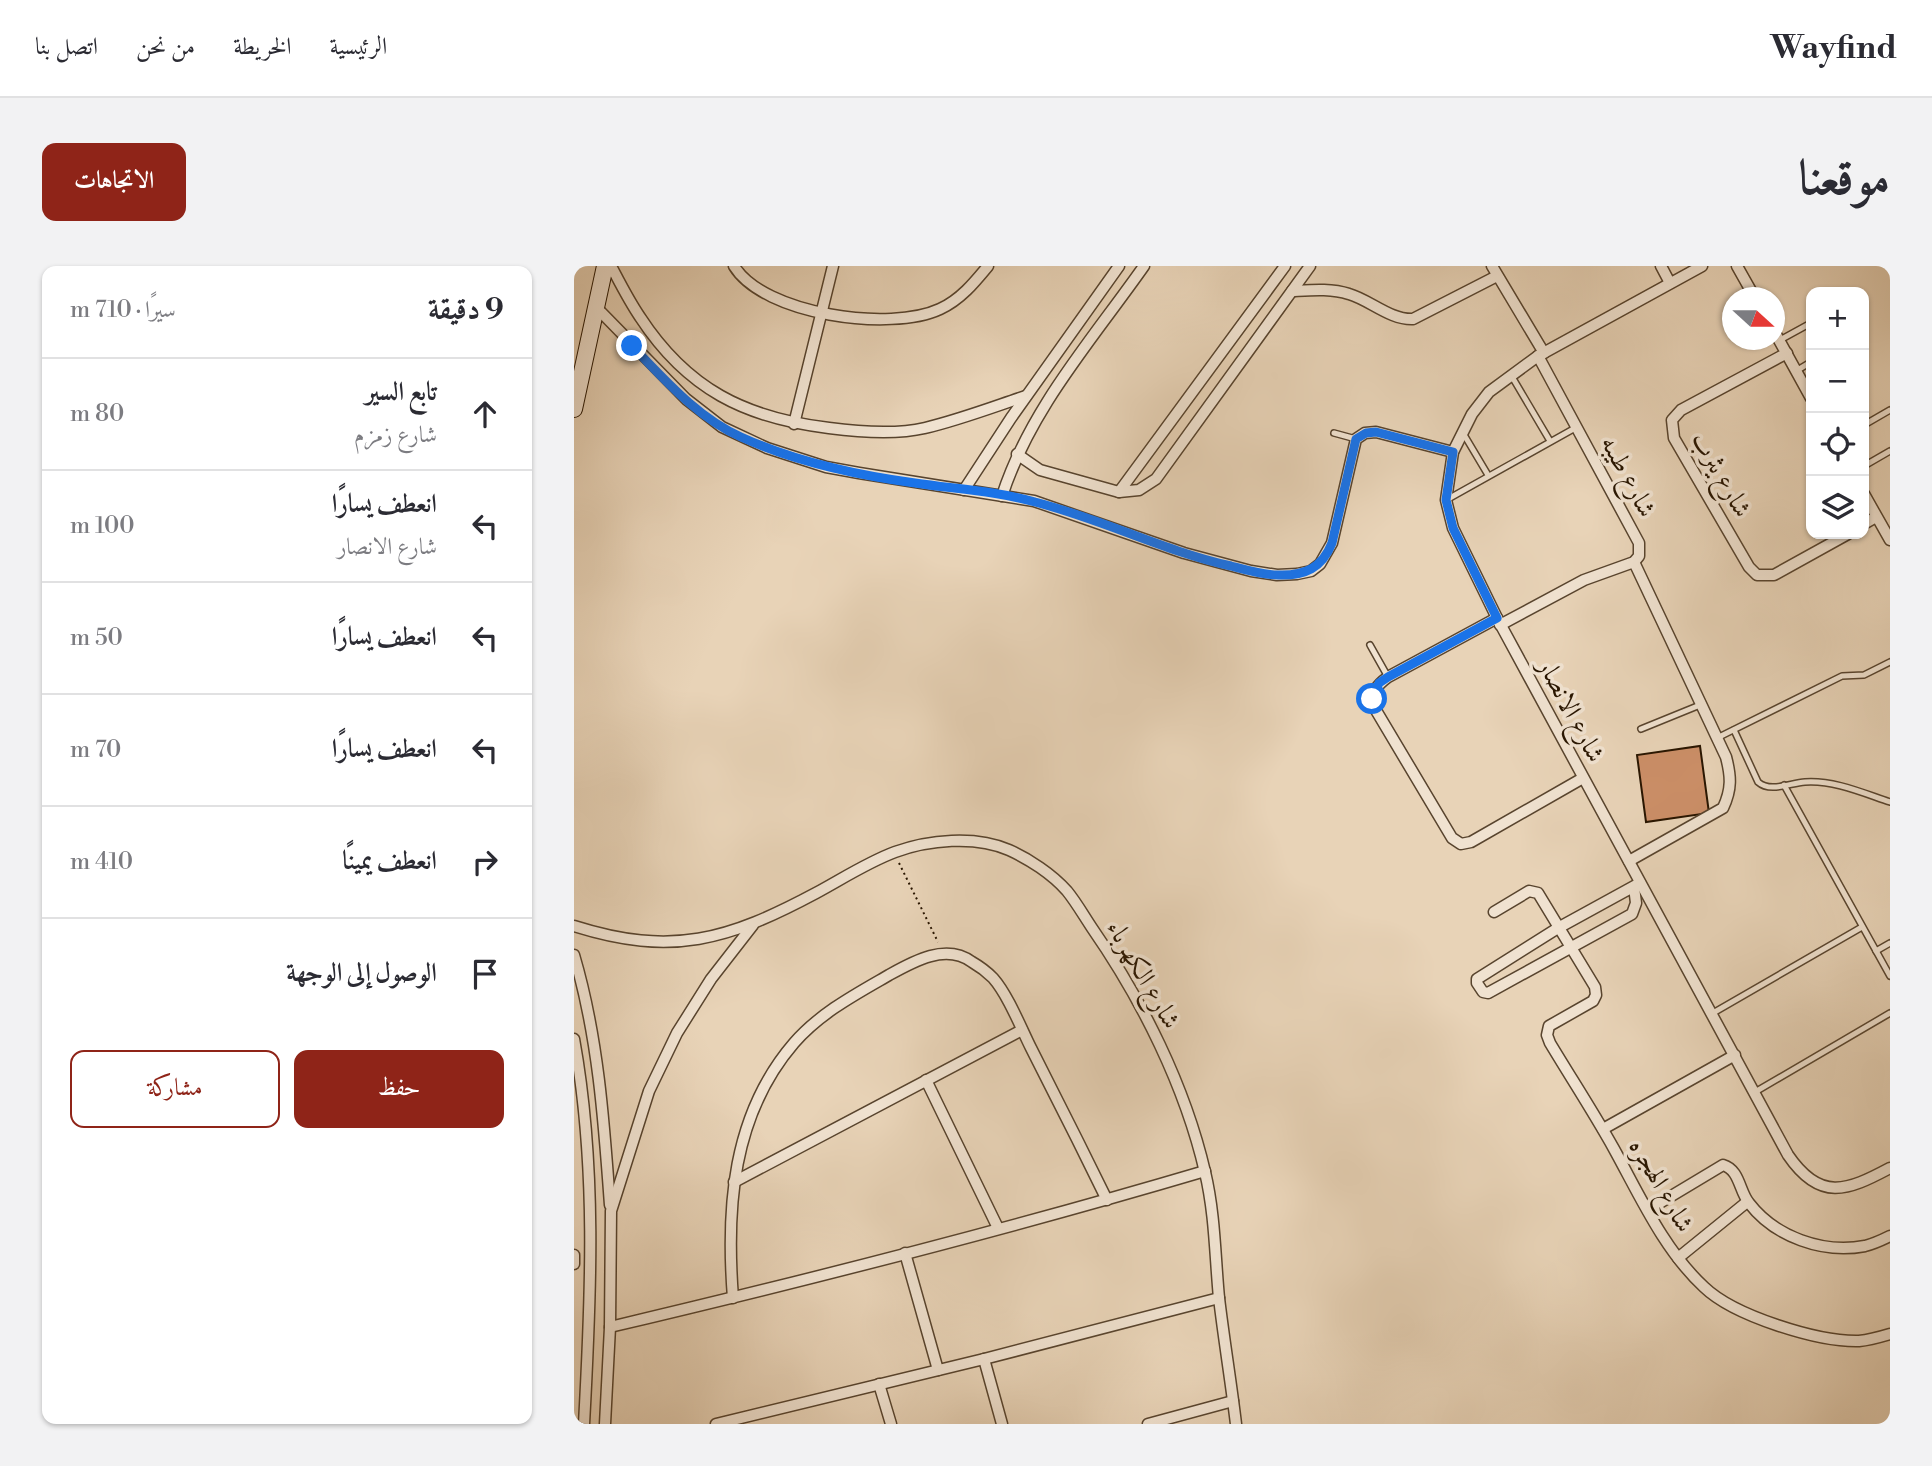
<!DOCTYPE html>
<html lang="ar">
<head>
<meta charset="utf-8">
<style>
	body { margin:0; font-family:"Libre Bodoni",Amiri,serif; background:#f2f2f3; color:#2b2b33; direction:rtl }
	.controls { position:absolute; right:21px; top:21px; display:grid; overflow:hidden; border-radius:14px; box-shadow:0 2px 5px #0004 }
	.controls button { width:63px; height:63px; display:grid; place-items:center; padding:0; border:0; border-bottom:2px solid #e1e1e2; background:#fff; color:#2b2b33; font:35px sans-serif }
	.compass { position:absolute; left:1148px; top:21px; width:63px; height:63px; border-radius:50%; background:#fff; box-shadow:0 2px 5px #0004; rotate:111deg }
	.stop { position:absolute; width:21px; height:21px; margin:-16px; border:5px solid #1a73e8; border-radius:50%; background:#fff }
	.stop.end { background:#1a73e8; border-color:#fff; box-shadow:0 2px 7px #0008 }
	.list { margin:0; padding:0; list-style:none }
	h2 { display:flex; justify-content:space-between; align-items:center; height:91px; margin:0; padding:0 28px; font-size:30px }
	h2 small { font-size:23px; font-weight:400; color:#7c7c81 }
	.list li { display:grid; grid-template-columns:46px 1fr auto; gap:21px; align-items:center; box-sizing:border-box; height:112px; padding:0 28px; border-top:2px solid #e1e1e2 }
	.list b { display:block; font-size:26px; white-space:nowrap }
	.list p { margin:0; font-size:23px; white-space:nowrap; color:#7c7c81 }
	.list em { font-size:23px; font-style:normal; color:#7c7c81 }
	.actions { display:flex; gap:14px; padding:21px 28px }
	.actions a { flex:1; padding:16px 0; border:2px solid #8f2418; border-radius:14px; text-align:center; font-size:24px; color:#8f2418 }
	.actions .main { background:#8f2418; color:#fff }
	.icon { flex:none; width:38px; height:38px; fill:none; stroke:currentColor; stroke-width:2; stroke-linecap:round; stroke-linejoin:round }
	.map { position:relative; flex:none; width:1316px; height:1158px; overflow:hidden; direction:ltr; border-radius:14px }
	header { display:flex; align-items:center; gap:42px; box-sizing:border-box; height:98px; padding:0 35px; background:#fff; border-bottom:2px solid #e1e1e2 }
	header strong { font-size:33px }
	nav { display:flex; gap:38px; margin-inline-start:auto; font-size:24px }
	.intro { display:flex; align-items:center; justify-content:space-between; box-sizing:border-box; height:168px; padding:0 42px }
	h1 { margin:0; font-size:49px }
	.button { padding:18px 32px; border-radius:14px; background:#8f2418; color:#fff; font-size:24px; font-weight:700 }
	main { display:flex; gap:42px; padding:0 42px }
	aside { flex:1; background:#fff; border-radius:14px; box-shadow:0 2px 5px #0004 }
	.map>svg:first-child { display:block }
	.building { fill:#cc8f68; stroke:#281500; stroke-width:2 }
	.lines { fill:none; stroke-linecap:round; stroke-linejoin:round }
	.lane-casing { stroke:#58442e; stroke-width:8 }
	.street-casing { stroke:#58442e; stroke-width:13 }
	.secondary-casing { stroke:#281500; stroke-width:18 }
	.path { stroke:#281500; stroke-width:2; stroke-dasharray:2 3.5; stroke-linecap:butt }
	.lane { stroke:#f0e2d0; stroke-width:5 }
	.street { stroke:#f0e2d0; stroke-width:10 }
	.secondary { stroke:#f0e2d0; stroke-width:16 }
	.route { stroke:#1a73e8; stroke-width:9 }
	.labels { text-anchor:middle; stroke-width:7; stroke-linejoin:round; paint-order:stroke }
	.street-label { font-size:26px; fill:#281500; stroke:#f0e2d0 }
</style>
</head>
<body>
<header>
<strong>Wayfind</strong>
<nav><a>الرئيسية</a><a>الخريطة</a><a>من نحن</a><a>اتصل بنا</a></nav>
</header>
<div class="intro"><h1>موقعنا</h1><a class="button">الاتجاهات</a></div>
<main>
<div class="map">
<svg width="1316" height="1158" viewBox="0 0 1316 1158">
	<rect width="100%" height="100%" fill="#e8d3b7"/>
	<filter id="stains"><feTurbulence type="fractalNoise" baseFrequency=".00286" numOctaves="4"/><feColorMatrix values="0 0 0 0 .2 0 0 0 0 .09 0 0 0 0 .02 0 0 0 .5 -.17"/></filter>
	<radialGradient id="worn" r=".72"><stop offset=".6" stop-color="#630" stop-opacity="0"/><stop offset="1" stop-color="#630" stop-opacity=".3"/></radialGradient>
	<polygon class="building" points="1126,480 1135,547 1072,556 1063,489"/>
	<g class="lines">
		<g class="lane-casing">
			<g id="lane">
				<polyline points="1206,74 1237,57"/>
				<polyline points="1222,105 1237,96"/>
				<polyline points="937,109 976,175"/>
				<polyline points="1290,159 1316,144"/>
				<polyline points="760,167 782,173"/>
				<polyline points="889,167 914,209"/>
				<polyline points="1290,200 1316,185"/>
				<polyline points="874,233 1003,161"/>
				<polyline points="796,379 814,411"/>
				<polyline points="1067,463 1126,439"/>
				<path d="M1160 464 1184 516C1196 527 1216 517 1231 516 1260 514 1289 527 1316 536"/>
				<polyline points="1143,472 1268,410 1290,409 1316,396"/>
				<polyline points="1210,519 1316,710"/>
				<polyline points="1302,685 1316,677"/>
				<polyline points="1139,747 1288,661"/>
				<polyline points="1181,826 1316,747"/>
			</g>
		</g>
		<g class="street-casing">
			<g id="street">
				<path d="M37 0C46 17 55 35 66 51 113 123 171 152 255 162 285 166 321 169 351 162 385 154 419 141 452 130"/>
				<path d="M160 0C190 49 317 66 366 43 386 34 400 17 414 0"/>
				<polyline points="918,0 970,87"/>
				<polyline points="1087,0 1096,17"/>
				<path d="M1128 0 964 90 915 126 898 148 879 186 872 234 879 262 923 352 1214 889C1246 936 1273 925 1316 902"/>
				<polyline points="1163,0 1181,32"/>
				<path d="M718 25C737 24 757 22 775 28 796 34 816 54 839 53L923 10"/>
				<polyline points="21,40 112,133 148,161 193,182 252,201 285,207 460,235 610,287 677,305 703,309 723,308 737,305 746,298 758,277 782,173 791,167 802,166 879,186"/>
				<polyline points="1200,65 1237,132"/>
				<polyline points="1213,87 1107,144 1098,154 1100,172 1175,301 1183,309 1200,309 1274,268"/>
				<polyline points="220,158 259,0"/>
				<polyline points="443,188 466,204 545,226 565,224 582,213 736,0"/>
				<polyline points="390,224 437,152 545,0"/>
				<polyline points="545,226 711,0"/>
				<polyline points="1290,228 1316,274"/>
				<path d="M428 230C456 143 518 74 570 0"/>
				<polyline points="1290,258 1302,251"/>
				<path d="M923 352 814 411C803 419 796 427 800 441L878 572 887 578 897 576 1009 512"/>
				<polyline points="926,359 1010,314 1060,296 1065,290 1065,277 964,90"/>
				<path d="M1055 595 1149 542C1158 523 1157 510 1152 491L1060 296"/>
				<polyline points="1060,621 1062,637 1058,648 914,727 909,726 903,717 903,713 984,662 1066,617"/>
				<path d="M920 646 955 625 964 627 1021 721 1022 729 1019 735 975 760 973 769 976 777C997 812 1020 847 1040 883 1066 930 1090 984 1130 1021 1160 1050 1244 1076 1285 1075 1295 1074 1306 1071 1316 1068"/>
				<path d="M0 660C98 691 154 674 242 627 268 613 294 596 321 586 354 574 401 569 435 584 455 593 478 608 493 625 502 636 510 650 518 662 568 734 611 820 631 906 641 948 641 990 645 1032 650 1074 657 1116 662 1158"/>
				<path d="M0 689C24 770 30 855 36 939"/>
				<path d="M0 773C23 900 17 1030 10 1158"/>
				<polyline points="352,814 424,962"/>
				<polyline points="1029,863 1161,789"/>
				<polyline points="160,916 448,764"/>
				<path d="M1074 944 1149 899C1166 904 1165 925 1175 937 1201 971 1249 988 1291 980 1299 978 1308 974 1316 970"/>
				<polyline points="331,987 364,1104"/>
				<polyline points="0,989 0,998"/>
				<polyline points="1104,992 1173,936"/>
				<path d="M159 1032C152 942 158 849 220 777 246 747 282 728 315 709 340 695 372 677 398 696 405 700 413 706 419 712 434 729 447 762 457 782 483 833 508 883 533 934"/>
				<path d="M36 1061C235 1014 435 963 631 905"/>
				<polyline points="410,1093 428,1158"/>
				<polyline points="305,1118 317,1158"/>
				<polyline points="31,1158 36,1061 37,945 75,825 103,767 137,713 179,659"/>
				<polyline points="142,1158 410,1093 645,1032"/>
				<polyline points="574,1158 659,1135"/>
			</g>
		</g>
		<g class="secondary-casing">
			<polyline id="secondary" points="0,143 31,0"/>
		</g>
		<polyline class="path" points="325,597 364,676"/>
		<use href="#lane" class="lane"/>
		<use href="#street" class="street"/>
		<use href="#secondary" class="secondary"/>
	</g>
	<g class="lines">
		<path class="route" d="M58 80C91 114 124 152 167 171 222 196 282 209 341 217 381 223 422 225 461 236 528 253 590 285 657 300 672 304 689 309 704 309 731 310 748 302 758 277L782 173 792 167 802 166 879 186 872 234 879 262 923 352 814 411 805 417 798 433"/>
	</g>
	<g class="labels">
		<g class="street-label">
			<text transform="translate(1148 208) rotate(60)" y="9">شارع يثرب</text>
			<text transform="translate(1055 210) rotate(62)" y="9">شارع طيبه</text>
			<text transform="translate(998 444) rotate(62)" y="9">شارع الانصار</text>
			<text transform="translate(570 708) rotate(60)" y="9">شارع الكهرباء</text>
			<text transform="translate(1088 919) rotate(60)" y="9">شارع الهجره</text>
		</g>
	</g>
	<rect width="100%" height="100%" filter="url(#stains)"/>
	<rect width="100%" height="100%" fill="url(#worn)"/>
</svg>
<div class="controls">
<button>+</button>
<button>−</button>
<button><svg class="icon" aria-label="locate" viewBox="0 0 24 24"><circle cx="12" cy="12" r="6"/><path d="M12 2v4M12 18v4M2 12h4M18 12h4"/></svg></button>
<button><svg class="icon" aria-label="layers" viewBox="0 0 24 24"><path d="M12 4l9 5-9 5-9-5zM3 14l9 5 9-5"/></svg></button>
</div>
<svg class="compass" viewBox="-18 -18 36 36"><path d="M0-13l5 13h-10z" fill="#e53935"/><path d="M0 13l5-13h-10z" fill="#7c7c81"/></svg>
<div class="stop" style="left:798px;top:433px"></div>
<div class="stop end" style="left:58px;top:80px"></div>
</div>
<aside>
<h2>9 دقيقة<small>سيرًا · 710 m</small></h2>
<ul class="list">
<li><svg class="icon" aria-label="ahead" viewBox="0 0 24 24"><path d="M12 20V5M6 11l6-6 6 6"/></svg><div><b>تابع السير</b><p>شارع زمزم</p></div><em>80 m</em></li>
<li><svg class="icon" aria-label="left" viewBox="0 0 24 24"><path d="M17 20v-9H6M10 6l-5 5 5 5"/></svg><div><b>انعطف يسارًا</b><p>شارع الانصار</p></div><em>100 m</em></li>
<li><svg class="icon" aria-label="left" viewBox="0 0 24 24"><path d="M17 20v-9H6M10 6l-5 5 5 5"/></svg><div><b>انعطف يسارًا</b></div><em>50 m</em></li>
<li><svg class="icon" aria-label="left" viewBox="0 0 24 24"><path d="M17 20v-9H6M10 6l-5 5 5 5"/></svg><div><b>انعطف يسارًا</b></div><em>70 m</em></li>
<li><svg class="icon" aria-label="right" viewBox="0 0 24 24"><path d="M7 20v-9h11M14 6l5 5-5 5"/></svg><div><b>انعطف يمينًا</b></div><em>410 m</em></li>
<li><svg class="icon" aria-label="arrive" viewBox="0 0 24 24"><path d="M6 21V4h12l-3 4 3 4H6"/></svg><div><b>الوصول إلى الوجهة</b></div></li>
</ul>
<div class="actions"><a class="main">حفظ</a><a>مشاركة</a></div>
</aside>
</main>
</body>
</html>
